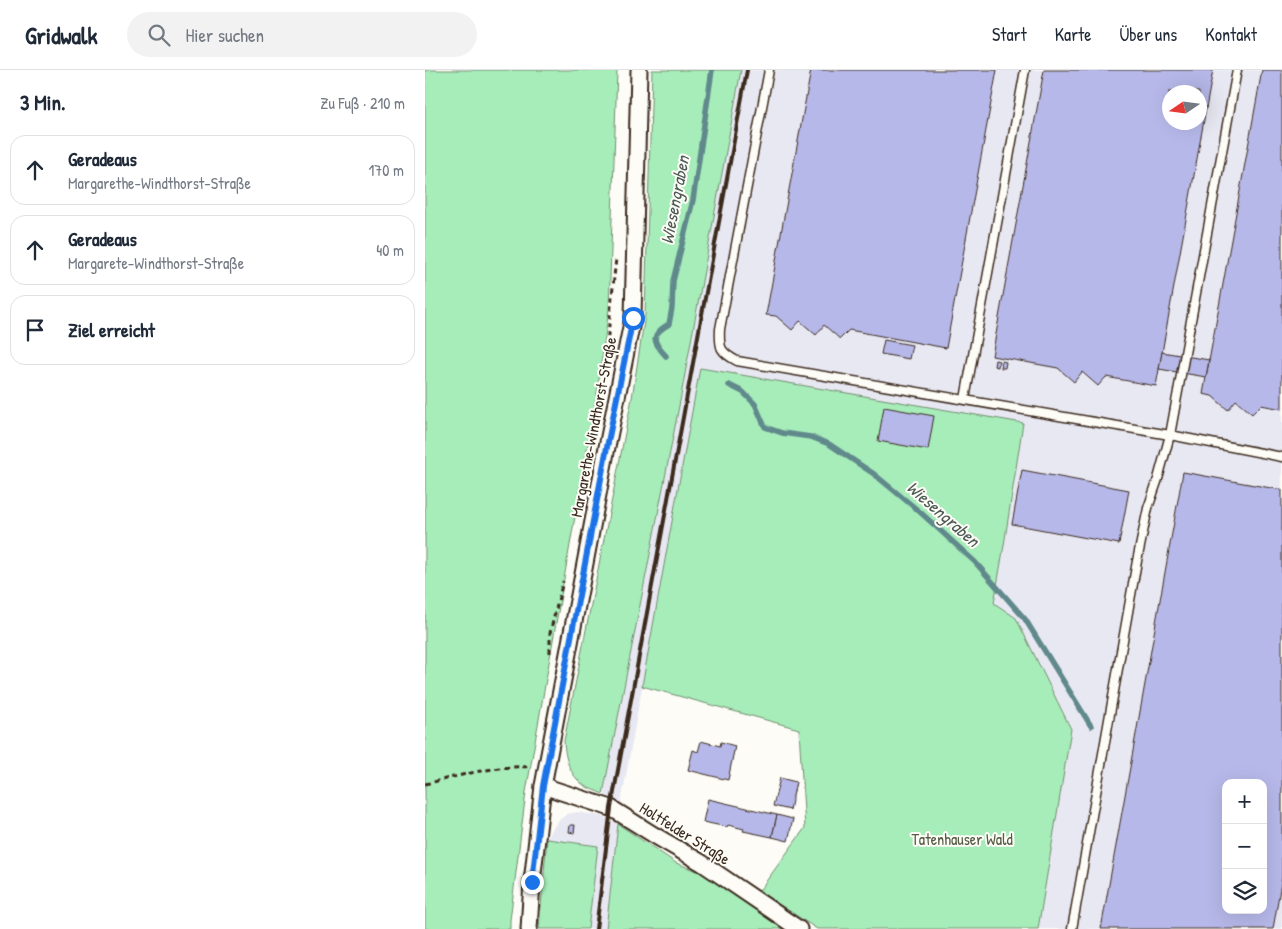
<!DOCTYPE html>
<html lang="de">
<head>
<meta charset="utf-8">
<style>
	body { margin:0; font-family:"Patrick Hand",sans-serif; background:#f2f2f3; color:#1f2937 }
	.controls { position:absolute; right:15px; bottom:15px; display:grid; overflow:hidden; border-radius:10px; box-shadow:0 5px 20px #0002 }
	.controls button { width:45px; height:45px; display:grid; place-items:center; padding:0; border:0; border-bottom:1px solid #e0e1e3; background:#fff; color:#1f2937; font:25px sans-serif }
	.compass { position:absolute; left:737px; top:15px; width:45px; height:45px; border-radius:50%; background:#fff; box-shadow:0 5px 20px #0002; rotate:257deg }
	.stop { position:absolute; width:15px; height:15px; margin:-11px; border:4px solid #1a73e8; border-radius:50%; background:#fff }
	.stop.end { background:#1a73e8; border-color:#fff; box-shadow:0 1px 5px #0008 }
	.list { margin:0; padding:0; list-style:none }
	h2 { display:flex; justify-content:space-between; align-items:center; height:65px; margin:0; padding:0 20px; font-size:21px }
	h2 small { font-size:16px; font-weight:400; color:#747a83 }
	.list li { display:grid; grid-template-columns:32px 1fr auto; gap:15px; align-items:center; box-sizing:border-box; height:70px; margin:0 10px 10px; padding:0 10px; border:1px solid #e0e1e3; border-radius:15px }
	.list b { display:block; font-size:19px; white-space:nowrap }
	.list p { margin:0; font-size:16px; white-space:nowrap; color:#747a83 }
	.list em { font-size:16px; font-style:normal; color:#747a83 }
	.icon { flex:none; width:28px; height:28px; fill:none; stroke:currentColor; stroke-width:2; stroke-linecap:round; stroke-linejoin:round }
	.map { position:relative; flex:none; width:857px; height:859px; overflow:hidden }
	header { display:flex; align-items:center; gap:30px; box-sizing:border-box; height:70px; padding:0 25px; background:#fff; border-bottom:1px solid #e0e1e3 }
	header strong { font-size:24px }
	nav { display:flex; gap:28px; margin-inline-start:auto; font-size:18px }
	.search { width:350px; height:45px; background:#f2f2f3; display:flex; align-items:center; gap:12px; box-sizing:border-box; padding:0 18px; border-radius:28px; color:#747a83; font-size:19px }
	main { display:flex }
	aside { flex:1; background:#fff }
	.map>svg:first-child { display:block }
	.built { fill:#e8e8f3; fill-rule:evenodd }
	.green { fill:#a7edba; stroke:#718c6c }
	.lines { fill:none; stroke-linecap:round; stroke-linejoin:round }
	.stream { stroke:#61898c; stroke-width:5.5 }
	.building { fill:#b6b8e9; stroke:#3b2a1e; fill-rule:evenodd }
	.service-casing { stroke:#3b2a1e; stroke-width:11 }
	.minor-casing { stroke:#3b2a1e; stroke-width:19 }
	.path { stroke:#3b2a1e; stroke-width:3; stroke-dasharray:5 4; stroke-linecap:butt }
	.service { stroke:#fdfcf7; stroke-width:8 }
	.minor { stroke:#fdfcf7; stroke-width:15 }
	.rail { stroke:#3b2a1e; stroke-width:4 }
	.route { stroke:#1a73e8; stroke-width:6 }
	.labels { text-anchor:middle; stroke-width:4; stroke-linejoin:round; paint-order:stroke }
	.street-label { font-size:16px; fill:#3b2a1e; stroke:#fdfcf7 }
	.park-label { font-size:16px; fill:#565b45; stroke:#fdfcf7 }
	.water-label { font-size:18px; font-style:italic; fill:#4e5a55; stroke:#fdfcf7 }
</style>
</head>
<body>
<header>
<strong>Gridwalk</strong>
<div class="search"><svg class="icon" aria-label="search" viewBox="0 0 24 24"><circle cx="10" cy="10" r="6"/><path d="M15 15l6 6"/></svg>Hier suchen</div>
<nav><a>Start</a><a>Karte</a><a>Über uns</a><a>Kontakt</a></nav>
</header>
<main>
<aside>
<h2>3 Min.<small>Zu Fuß · 210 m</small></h2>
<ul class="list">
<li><svg class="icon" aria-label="ahead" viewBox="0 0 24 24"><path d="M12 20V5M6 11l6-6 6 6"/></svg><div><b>Geradeaus</b><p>Margarethe-Windthorst-Straße</p></div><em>170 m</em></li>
<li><svg class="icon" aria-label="ahead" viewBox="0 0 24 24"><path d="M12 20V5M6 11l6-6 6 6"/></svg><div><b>Geradeaus</b><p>Margarete-Windthorst-Straße</p></div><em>40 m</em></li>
<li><svg class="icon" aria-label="arrive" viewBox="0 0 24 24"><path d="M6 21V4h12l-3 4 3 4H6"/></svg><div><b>Ziel erreicht</b></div></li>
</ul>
</aside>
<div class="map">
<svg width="857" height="859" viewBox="0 0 857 859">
	<rect width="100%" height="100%" fill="#fdfcf7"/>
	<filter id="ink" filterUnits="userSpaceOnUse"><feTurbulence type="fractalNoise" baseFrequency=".02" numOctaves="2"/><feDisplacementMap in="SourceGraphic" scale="10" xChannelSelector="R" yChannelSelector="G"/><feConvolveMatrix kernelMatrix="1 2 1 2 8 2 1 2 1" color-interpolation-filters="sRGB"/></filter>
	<g filter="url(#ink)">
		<g class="built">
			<path d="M316 0H857V859H613L646 659 591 548 569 533 579 475 598 353 275 298 196 733 178 724 255 331ZM744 22H774V52H744ZM801 713H838V840H801Z"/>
			<polygon points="152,742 177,746 193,754 181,859 163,859 173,776 122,769 127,759 133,751 142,744"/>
		</g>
		<g class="green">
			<polygon points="0,0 192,0 184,239 172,323 101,722 85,850 85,859 0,859"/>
			<path d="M227 0H316L255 331 178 724C172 721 165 719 160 716 144 705 140 688 139 671L207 328 220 245Z"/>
			<polygon points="275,298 598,353 579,475 569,533 591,548 646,659 613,859 392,859 334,821 380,758 374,659 217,616"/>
			<polygon points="193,754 251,793 280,804 362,859 181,859"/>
			<polygon points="122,769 173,776 163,859 114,859"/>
		</g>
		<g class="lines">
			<g class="stream">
				<path d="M241 286C227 271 225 265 244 254L247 238 248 211 268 130 287 0"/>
				<polyline points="304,315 318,322 330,334 340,357 357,363 386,367 404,374 449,404 495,442 550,492 600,549 666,656"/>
			</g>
		</g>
		<g class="building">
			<polygon points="386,0 572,0 521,278 424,260 415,269 399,255 391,265 375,251 367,260 351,246 341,245"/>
			<path d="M619 0H788L731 316 681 307 673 316 657 302 649 312 633 298 567 286ZM744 22H774V52H744Z"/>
			<polygon points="837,0 857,0 857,339 836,335 827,344 811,330 803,340 787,326 778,324"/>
			<polygon points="459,270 487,275 484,289 456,284"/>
			<polygon points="737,282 784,290 781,307 734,299"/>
			<polygon points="570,290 574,291 573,297 569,296"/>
			<polygon points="577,291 581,292 580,298 576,298"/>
			<polygon points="459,337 509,346 503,380 453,371"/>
			<polygon points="597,400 704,420 694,474 587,454"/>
			<path d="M758 402 857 420V807L848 859H676ZM801 713H838V840H801Z"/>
			<polygon points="276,671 295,676 296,672 310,676 303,710 263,700 268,680 273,682"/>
			<polygon points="355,708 371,712 365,740 348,736"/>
			<polygon points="283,729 352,745 347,767 318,761 319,759 303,755 302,757 278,752"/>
			<polygon points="352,745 368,749 363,771 347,767"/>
			<polygon points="145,755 150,755 149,763 144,762"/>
		</g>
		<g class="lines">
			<g class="service-casing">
				<g id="service">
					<path d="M344 0 295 259C294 278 295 282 312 291L745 365 857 387"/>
					<polyline points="540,329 600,0"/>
					<polyline points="647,859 712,491 723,438 733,409 745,365 812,0"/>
				</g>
			</g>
			<g class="minor-casing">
				<g id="minor">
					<polyline points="118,716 186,738 229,765 277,793 374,859"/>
					<polyline points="104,859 107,812 118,716 182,377 208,247 214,0"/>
				</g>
			</g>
			<g class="path">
				<polyline points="180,294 191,188"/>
				<polyline points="125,583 125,563 138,511"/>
				<path d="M0 714C34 706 69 695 105 697"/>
			</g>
			<use href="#service" class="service"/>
			<use href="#minor" class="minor"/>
			<polyline class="rail" points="171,859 186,738 322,0"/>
		</g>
	</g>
	<g class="lines" filter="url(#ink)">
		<polyline class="route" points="107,812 118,716 182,377 208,248"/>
	</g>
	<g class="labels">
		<g class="street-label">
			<text transform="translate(168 357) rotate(-79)" y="6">Margarethe-Windthorst-Straße</text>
			<text transform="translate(260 763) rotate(32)" y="6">Holtfelder Straße</text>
		</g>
		<g class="park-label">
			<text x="537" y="775">Tatenhauser Wald</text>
		</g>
		<g class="water-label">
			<text transform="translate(250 130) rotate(-79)" y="6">Wiesengraben</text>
			<text transform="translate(518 444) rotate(41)" y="6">Wiesengraben</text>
		</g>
	</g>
</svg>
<div class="controls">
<button>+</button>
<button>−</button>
<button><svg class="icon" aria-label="layers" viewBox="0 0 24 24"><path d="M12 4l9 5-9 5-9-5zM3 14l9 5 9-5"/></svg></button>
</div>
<svg class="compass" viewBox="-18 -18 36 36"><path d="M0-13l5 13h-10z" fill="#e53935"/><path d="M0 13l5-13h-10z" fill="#747a83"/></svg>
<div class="stop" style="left:208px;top:248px"></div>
<div class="stop end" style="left:107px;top:812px"></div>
</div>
</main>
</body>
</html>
